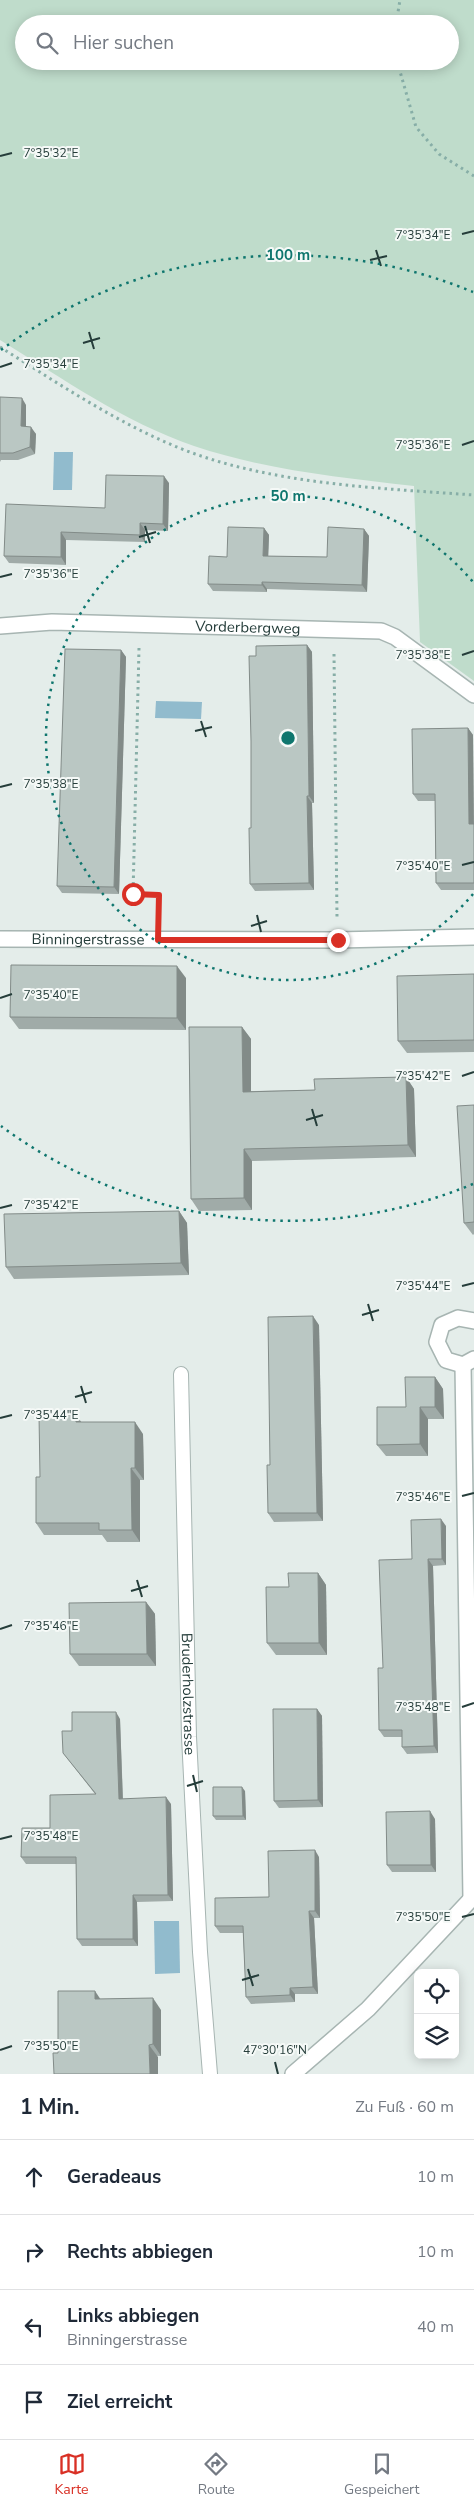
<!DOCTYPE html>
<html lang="de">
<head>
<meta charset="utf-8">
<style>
	body { margin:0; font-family:"Nunito Sans",sans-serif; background:#f6f6f7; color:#1f2937 }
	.controls { position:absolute; right:15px; bottom:15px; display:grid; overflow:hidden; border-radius:8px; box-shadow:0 2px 12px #0003 }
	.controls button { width:45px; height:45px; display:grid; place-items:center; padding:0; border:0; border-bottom:1px solid #e0e1e3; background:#fff; color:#1f2937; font:25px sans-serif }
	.stop { position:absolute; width:15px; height:15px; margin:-11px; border:4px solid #d93025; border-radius:50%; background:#fff }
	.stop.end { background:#d93025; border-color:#fff; box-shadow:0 1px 5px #0008 }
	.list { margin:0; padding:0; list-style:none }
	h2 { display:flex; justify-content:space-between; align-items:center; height:65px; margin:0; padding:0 20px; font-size:21px }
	h2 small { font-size:16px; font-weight:400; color:#747a83 }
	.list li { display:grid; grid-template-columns:32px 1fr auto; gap:15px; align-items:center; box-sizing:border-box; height:75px; padding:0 20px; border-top:1px solid #e0e1e3 }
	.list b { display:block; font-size:19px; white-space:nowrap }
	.list p { margin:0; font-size:16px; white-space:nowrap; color:#747a83 }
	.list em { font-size:16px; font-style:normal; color:#747a83 }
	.icon { flex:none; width:28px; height:28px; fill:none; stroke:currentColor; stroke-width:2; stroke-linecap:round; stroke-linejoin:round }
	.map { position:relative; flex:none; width:474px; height:2074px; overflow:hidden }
	.search { position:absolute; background:#fff; box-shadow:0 2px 12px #0003; left:15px; right:15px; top:15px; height:55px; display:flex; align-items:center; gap:12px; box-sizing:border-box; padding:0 18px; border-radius:28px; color:#747a83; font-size:19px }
	.sheet { height:365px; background:#fff }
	nav { display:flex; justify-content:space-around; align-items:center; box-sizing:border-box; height:70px; border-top:1px solid #e0e1e3; background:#fff; font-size:14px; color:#747a83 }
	nav a { display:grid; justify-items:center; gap:2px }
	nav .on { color:#d93025 }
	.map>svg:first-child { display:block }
	.green { fill:#bfdccb; fill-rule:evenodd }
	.water { fill:#91bbcd }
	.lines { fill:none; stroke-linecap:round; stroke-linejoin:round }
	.service-casing { stroke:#a7b5b2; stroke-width:16 }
	.minor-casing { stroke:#a7b5b2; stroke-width:18 }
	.path { stroke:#87aea7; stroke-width:3; stroke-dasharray:2.5 4; stroke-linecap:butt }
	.service { stroke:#fff; stroke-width:14 }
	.minor { stroke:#fff; stroke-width:15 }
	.wall { fill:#a0aba8 }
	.shaded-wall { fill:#828b88 }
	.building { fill:#bac7c3; stroke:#828b88 }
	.route { stroke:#d93025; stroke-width:6 }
	.ticks { fill:none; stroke:#253d3a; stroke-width:2 }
	.ring { fill:none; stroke:#0f766e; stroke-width:2.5; stroke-dasharray:2.5 5 }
	.labels { text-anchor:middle; stroke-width:4; stroke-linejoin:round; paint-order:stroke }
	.street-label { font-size:15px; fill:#253d3a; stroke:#f5f9f7 }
	.ticks-label { font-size:12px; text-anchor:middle; fill:#253d3a; stroke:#f5f9f7; stroke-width:4; stroke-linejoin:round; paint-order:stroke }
	.centre { fill:#0f766e; stroke:#f5f9f7; stroke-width:2.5 }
	.ring-label { font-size:15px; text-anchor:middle; font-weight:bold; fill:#0f766e; stroke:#f5f9f7; stroke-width:4; stroke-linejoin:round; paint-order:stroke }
</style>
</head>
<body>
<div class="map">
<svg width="474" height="2074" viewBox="0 0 474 2074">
	<rect width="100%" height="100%" fill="#e4edea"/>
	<path class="green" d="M0 0H474V681L420 642 414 486C338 477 266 470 194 446 124 422 62 378 0 340ZM24 24H450V61H24Z"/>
	<g class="water">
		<polygon points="54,452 73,452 72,490 53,490"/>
		<polygon points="156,701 202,702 201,719 155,718"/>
		<polygon points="154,1921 179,1921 180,1973 155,1974"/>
	</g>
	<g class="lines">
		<g class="service-casing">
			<g id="service">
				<path id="s1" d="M181 1374 189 1737 200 1952 210 2074"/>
			</g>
		</g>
		<g class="minor-casing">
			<g id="minor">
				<path id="s2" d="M0 626 52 622 381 631 395 637 474 695"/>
				<path id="s3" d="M0 939 337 940 474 937"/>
				<polyline points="474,1321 458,1318 442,1325 437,1342 446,1360 463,1365 474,1359"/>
				<polyline points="463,1365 471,1899"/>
				<polyline points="293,2074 368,2009 474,1896"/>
			</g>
		</g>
		<g class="path">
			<polyline points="396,24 400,0"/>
			<polyline points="397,61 416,127 439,154 474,176"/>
			<path d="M0 347C56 382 111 419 172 445 264 484 375 488 474 495"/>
			<polyline points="139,648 133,894 159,895 158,916"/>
			<polyline points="334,654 337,917"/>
		</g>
		<use href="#service" class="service"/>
		<use href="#minor" class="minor"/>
	</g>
	<g class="wall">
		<polygon points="0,397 26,405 26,426 36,434 35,454 18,460 1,460 0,462"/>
		<polygon points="169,483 168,531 145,530 145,542 66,540 66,565 9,563 4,556 105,508"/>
		<polygon points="264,528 269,535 268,556 327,557 364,529 369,536 367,592 267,589 267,592 213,591 208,584 227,557"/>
		<polygon points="307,645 312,652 314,803 312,803 314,890 255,891 250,884 256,656"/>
		<polygon points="121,650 126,657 119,894 62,893 57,886"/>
		<polygon points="468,728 473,735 474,890 441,890 436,883 435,801 418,801 413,794"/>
		<polygon points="474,974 474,1052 407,1053 398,1041"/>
		<polygon points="186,978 186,1030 19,1029 10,1017"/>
		<polygon points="242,1027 251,1039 251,1091 315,1090 406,1077 414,1089 416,1157 252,1161 252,1210 199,1211 191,1199"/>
		<polygon points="474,1105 474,1234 473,1235 464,1223"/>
		<polygon points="179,1211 187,1223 189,1275 14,1279 6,1267"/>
		<polygon points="319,1325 323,1521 274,1522 268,1513 270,1465"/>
		<polygon points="435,1377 443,1389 444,1419 428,1419 428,1456 386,1456 377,1445 406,1407"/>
		<polygon points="82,1422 143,1434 144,1480 140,1480 140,1542 107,1542 102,1535 44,1535 36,1523 40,1477"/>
		<polygon points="446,1526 446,1565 433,1566 438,1753 407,1754 402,1747 402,1737 384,1737 379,1730 383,1668 412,1559"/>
		<polygon points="318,1573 326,1585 327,1655 276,1655 267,1643 289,1587"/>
		<polygon points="146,1602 155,1614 156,1666 79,1666 70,1654"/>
		<polygon points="317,1709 322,1716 323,1807 279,1808 274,1801"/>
		<polygon points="120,1719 123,1799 171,1804 173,1901 137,1902 138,1946 82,1946 77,1939 76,1864 26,1864 21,1857 50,1828 95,1794 63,1753 72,1731"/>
		<polygon points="245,1791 246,1820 216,1820 213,1816"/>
		<polygon points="435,1819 436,1872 392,1872 387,1865"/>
		<polygon points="319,1857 320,1918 314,1918 318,1994 295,1994 295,2002 251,2004 246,1997 243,1933 220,1933 215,1926 269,1897"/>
		<polygon points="100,1999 161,2010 161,2056 58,2053"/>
	</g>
	<g class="shaded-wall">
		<polygon points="22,398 26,405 26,434 21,426"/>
		<polygon points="31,427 36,434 35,454 30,447"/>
		<polygon points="164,476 169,483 168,531 163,524"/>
		<polygon points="140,523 145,530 145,542 140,535"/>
		<polygon points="264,528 269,535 268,563 263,556"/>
		<polygon points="364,529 369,536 367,592 362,585"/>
		<polygon points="61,532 66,540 66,565 61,557"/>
		<polygon points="262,582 267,589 267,592 262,585"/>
		<polygon points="307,645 312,652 314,803 309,796"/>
		<polygon points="121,650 126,657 119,894 114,887"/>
		<polygon points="468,728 473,735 474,830 469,824"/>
		<polygon points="307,796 312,803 314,890 309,883"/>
		<polygon points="177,966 186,978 186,1030 177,1018"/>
		<polygon points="242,1027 251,1039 251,1104 243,1092"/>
		<polygon points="406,1077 414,1089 416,1157 408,1145"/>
		<polygon points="244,1149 252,1161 252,1210 244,1198"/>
		<polygon points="179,1211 187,1223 189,1275 181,1263"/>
		<polygon points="313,1316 319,1325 323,1521 317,1513"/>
		<polygon points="435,1377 443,1389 444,1419 435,1407"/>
		<polygon points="420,1407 428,1419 428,1456 420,1444"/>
		<polygon points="76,1415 85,1427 76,1422"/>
		<polygon points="135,1422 143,1434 144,1480 135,1468"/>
		<polygon points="131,1468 140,1480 140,1542 132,1530"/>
		<polygon points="441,1519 446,1526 446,1565 442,1559"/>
		<polygon points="428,1559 433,1566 438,1753 434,1746"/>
		<polygon points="318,1573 326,1585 327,1655 319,1643"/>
		<polygon points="146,1602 155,1614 156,1666 147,1654"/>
		<polygon points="317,1709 322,1716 323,1807 318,1800"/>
		<polygon points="116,1712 120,1719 123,1806 119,1799"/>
		<polygon points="242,1787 245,1791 246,1820 243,1816"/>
		<polygon points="166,1797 171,1804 173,1901 168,1895"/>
		<polygon points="430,1811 435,1819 436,1872 431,1865"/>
		<polygon points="315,1850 319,1857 320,1918 315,1911"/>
		<polygon points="133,1895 137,1902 138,1946 133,1939"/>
		<polygon points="309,1911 314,1918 318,1994 313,1987"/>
		<polygon points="290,1988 295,1994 295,2002 290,1995"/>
		<polygon points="95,1991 103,2003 95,1999"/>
		<polygon points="153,1998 161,2010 161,2056 153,2044"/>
		<polygon points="149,2045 158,2057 158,2074 150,2074"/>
	</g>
	<g class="building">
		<polygon points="0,397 22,398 21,426 31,427 30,447 13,453 0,453"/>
		<polygon points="106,475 164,476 163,524 140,523 140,535 61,532 61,557 4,556 6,504 105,508"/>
		<polygon points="228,527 264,528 263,556 327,557 328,527 364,529 362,585 262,582 262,585 208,584 209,556 227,557"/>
		<polygon points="307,645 309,796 307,796 309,883 250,884 249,828 251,828 251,741 249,656 256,656 256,646"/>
		<polygon points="65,649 121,650 114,887 57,886"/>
		<polygon points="468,728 469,824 474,824 474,883 436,883 435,794 413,794 412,729"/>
		<polygon points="11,965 177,966 177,1018 10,1017"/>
		<polygon points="474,974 474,1040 398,1041 397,976"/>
		<polygon points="189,1027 242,1027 243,1092 315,1090 314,1079 406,1077 408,1145 244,1149 244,1198 191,1199"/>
		<polygon points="474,1105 474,1222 464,1223 457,1106"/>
		<polygon points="179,1211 181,1263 6,1267 4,1214"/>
		<polygon points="313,1316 317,1513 268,1513 267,1465 270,1465 268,1317"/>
		<polygon points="405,1377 435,1377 435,1407 420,1407 420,1444 377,1445 377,1407 406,1407"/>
		<polygon points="39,1415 76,1415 76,1422 135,1422 135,1468 131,1468 132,1530 99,1530 99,1523 36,1523 36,1477 40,1477"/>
		<polygon points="441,1519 442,1559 428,1559 434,1746 402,1747 402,1730 379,1730 378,1668 383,1668 379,1560 412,1559 411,1520"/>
		<polygon points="288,1573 318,1573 319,1643 267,1643 266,1587 289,1587"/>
		<polygon points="146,1602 147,1654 70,1654 69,1603"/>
		<polygon points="273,1709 317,1709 318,1800 274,1801"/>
		<polygon points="72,1712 116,1712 119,1799 166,1797 168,1895 133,1895 133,1939 77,1939 76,1857 21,1857 22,1828 50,1828 50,1795 96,1794 63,1753 62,1731 72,1731"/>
		<polygon points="213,1787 242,1787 243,1816 213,1816"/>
		<polygon points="430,1811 431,1865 387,1865 386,1812"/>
		<polygon points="315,1850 315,1911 309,1911 313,1987 290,1988 290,1995 246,1997 243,1926 215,1926 215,1898 269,1897 268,1851"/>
		<polygon points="58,1991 95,1991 95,1999 153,1998 153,2044 149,2045 150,2074 54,2074 53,2053 58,2053"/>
	</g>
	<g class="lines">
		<polyline class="route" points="133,894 159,895 158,940 338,940"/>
	</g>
	<path class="ticks" d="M0 156 12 153M462 234 474 231M376 250 381 266M370 260 387 256M89 332 94 349M83 343 100 338M0 367 12 363M462 445 474 441M145 526 150 543M139 537 156 532M0 577 12 574M462 655 474 651M201 721 206 737M195 731 212 727M0 787 12 784M462 865 474 862M257 915 261 932M251 926 267 921M0 998 12 994M462 1076 474 1072M312 1109 317 1126M306 1120 323 1115M0 1208 12 1205M462 1286 474 1283M368 1304 373 1321M362 1315 379 1310M81 1386 86 1403M75 1397 92 1392M0 1418 12 1415M462 1496 474 1493M137 1580 142 1597M131 1591 148 1586M0 1629 12 1625M462 1707 474 1703M193 1775 197 1792M187 1786 203 1781M0 1839 12 1836M462 1917 474 1914M248 1969 253 1986M242 1980 259 1975M0 2050 12 2046M275 2062 278 2074"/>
	<g class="ring">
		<path d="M473 894A242 242 0 1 1 473 582"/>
		<path d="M473 1184A483 483 0 0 1 1 1126M1 350A483 483 0 0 1 473 292"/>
	</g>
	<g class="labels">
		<g class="street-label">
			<text dy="5" stroke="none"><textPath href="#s2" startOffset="248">Vorderbergweg</textPath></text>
			<text dy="5" stroke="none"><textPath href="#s3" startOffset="88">Binningerstrasse</textPath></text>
			<text dy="5" stroke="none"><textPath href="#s1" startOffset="320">Bruderholzstrasse</textPath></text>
		</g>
	</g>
	<g class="ticks-label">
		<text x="51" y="157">7°35'32"E</text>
		<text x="423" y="239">7°35'34"E</text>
		<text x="51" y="368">7°35'34"E</text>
		<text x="423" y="449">7°35'36"E</text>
		<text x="51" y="578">7°35'36"E</text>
		<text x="423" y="659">7°35'38"E</text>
		<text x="51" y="788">7°35'38"E</text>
		<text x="423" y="870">7°35'40"E</text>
		<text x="51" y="999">7°35'40"E</text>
		<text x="423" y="1080">7°35'42"E</text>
		<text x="51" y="1209">7°35'42"E</text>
		<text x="423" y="1290">7°35'44"E</text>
		<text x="51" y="1419">7°35'44"E</text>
		<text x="423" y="1501">7°35'46"E</text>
		<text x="51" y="1630">7°35'46"E</text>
		<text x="423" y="1711">7°35'48"E</text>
		<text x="51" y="1840">7°35'48"E</text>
		<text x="423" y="1921">7°35'50"E</text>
		<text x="51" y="2050">7°35'50"E</text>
		<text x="275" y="2054">47°30'16"N</text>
	</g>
	<circle cx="288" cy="738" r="8" class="centre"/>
	<g class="ring-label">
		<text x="288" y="260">100 m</text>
		<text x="288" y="501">50 m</text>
	</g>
</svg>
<div class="controls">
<button><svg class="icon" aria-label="locate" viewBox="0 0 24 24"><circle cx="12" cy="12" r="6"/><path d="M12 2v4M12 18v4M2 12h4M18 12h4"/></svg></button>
<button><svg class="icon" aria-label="layers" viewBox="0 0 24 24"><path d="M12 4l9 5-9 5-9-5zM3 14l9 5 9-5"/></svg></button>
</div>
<div class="stop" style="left:133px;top:894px"></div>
<div class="stop end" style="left:338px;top:940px"></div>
<div class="search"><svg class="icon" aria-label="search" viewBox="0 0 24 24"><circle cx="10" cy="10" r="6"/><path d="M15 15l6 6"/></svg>Hier suchen</div>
</div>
<section class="sheet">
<h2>1 Min.<small>Zu Fuß · 60 m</small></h2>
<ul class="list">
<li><svg class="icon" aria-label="ahead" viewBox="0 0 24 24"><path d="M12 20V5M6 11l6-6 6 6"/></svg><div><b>Geradeaus</b></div><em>10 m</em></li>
<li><svg class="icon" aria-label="right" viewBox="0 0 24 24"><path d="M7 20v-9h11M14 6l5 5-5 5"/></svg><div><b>Rechts abbiegen</b></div><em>10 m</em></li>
<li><svg class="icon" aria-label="left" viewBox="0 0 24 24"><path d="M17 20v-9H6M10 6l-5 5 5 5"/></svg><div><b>Links abbiegen</b><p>Binningerstrasse</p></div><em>40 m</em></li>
<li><svg class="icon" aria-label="arrive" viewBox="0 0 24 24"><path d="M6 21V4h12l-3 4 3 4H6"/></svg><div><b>Ziel erreicht</b></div></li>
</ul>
</section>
<nav>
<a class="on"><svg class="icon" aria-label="map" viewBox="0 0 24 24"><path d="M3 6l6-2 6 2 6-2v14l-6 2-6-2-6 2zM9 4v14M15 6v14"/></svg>Karte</a>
<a><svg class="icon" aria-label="directions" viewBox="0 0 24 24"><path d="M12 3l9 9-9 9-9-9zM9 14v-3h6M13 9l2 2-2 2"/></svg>Route</a>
<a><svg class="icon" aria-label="saved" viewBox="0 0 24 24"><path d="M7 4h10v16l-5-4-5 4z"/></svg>Gespeichert</a>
</nav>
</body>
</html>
